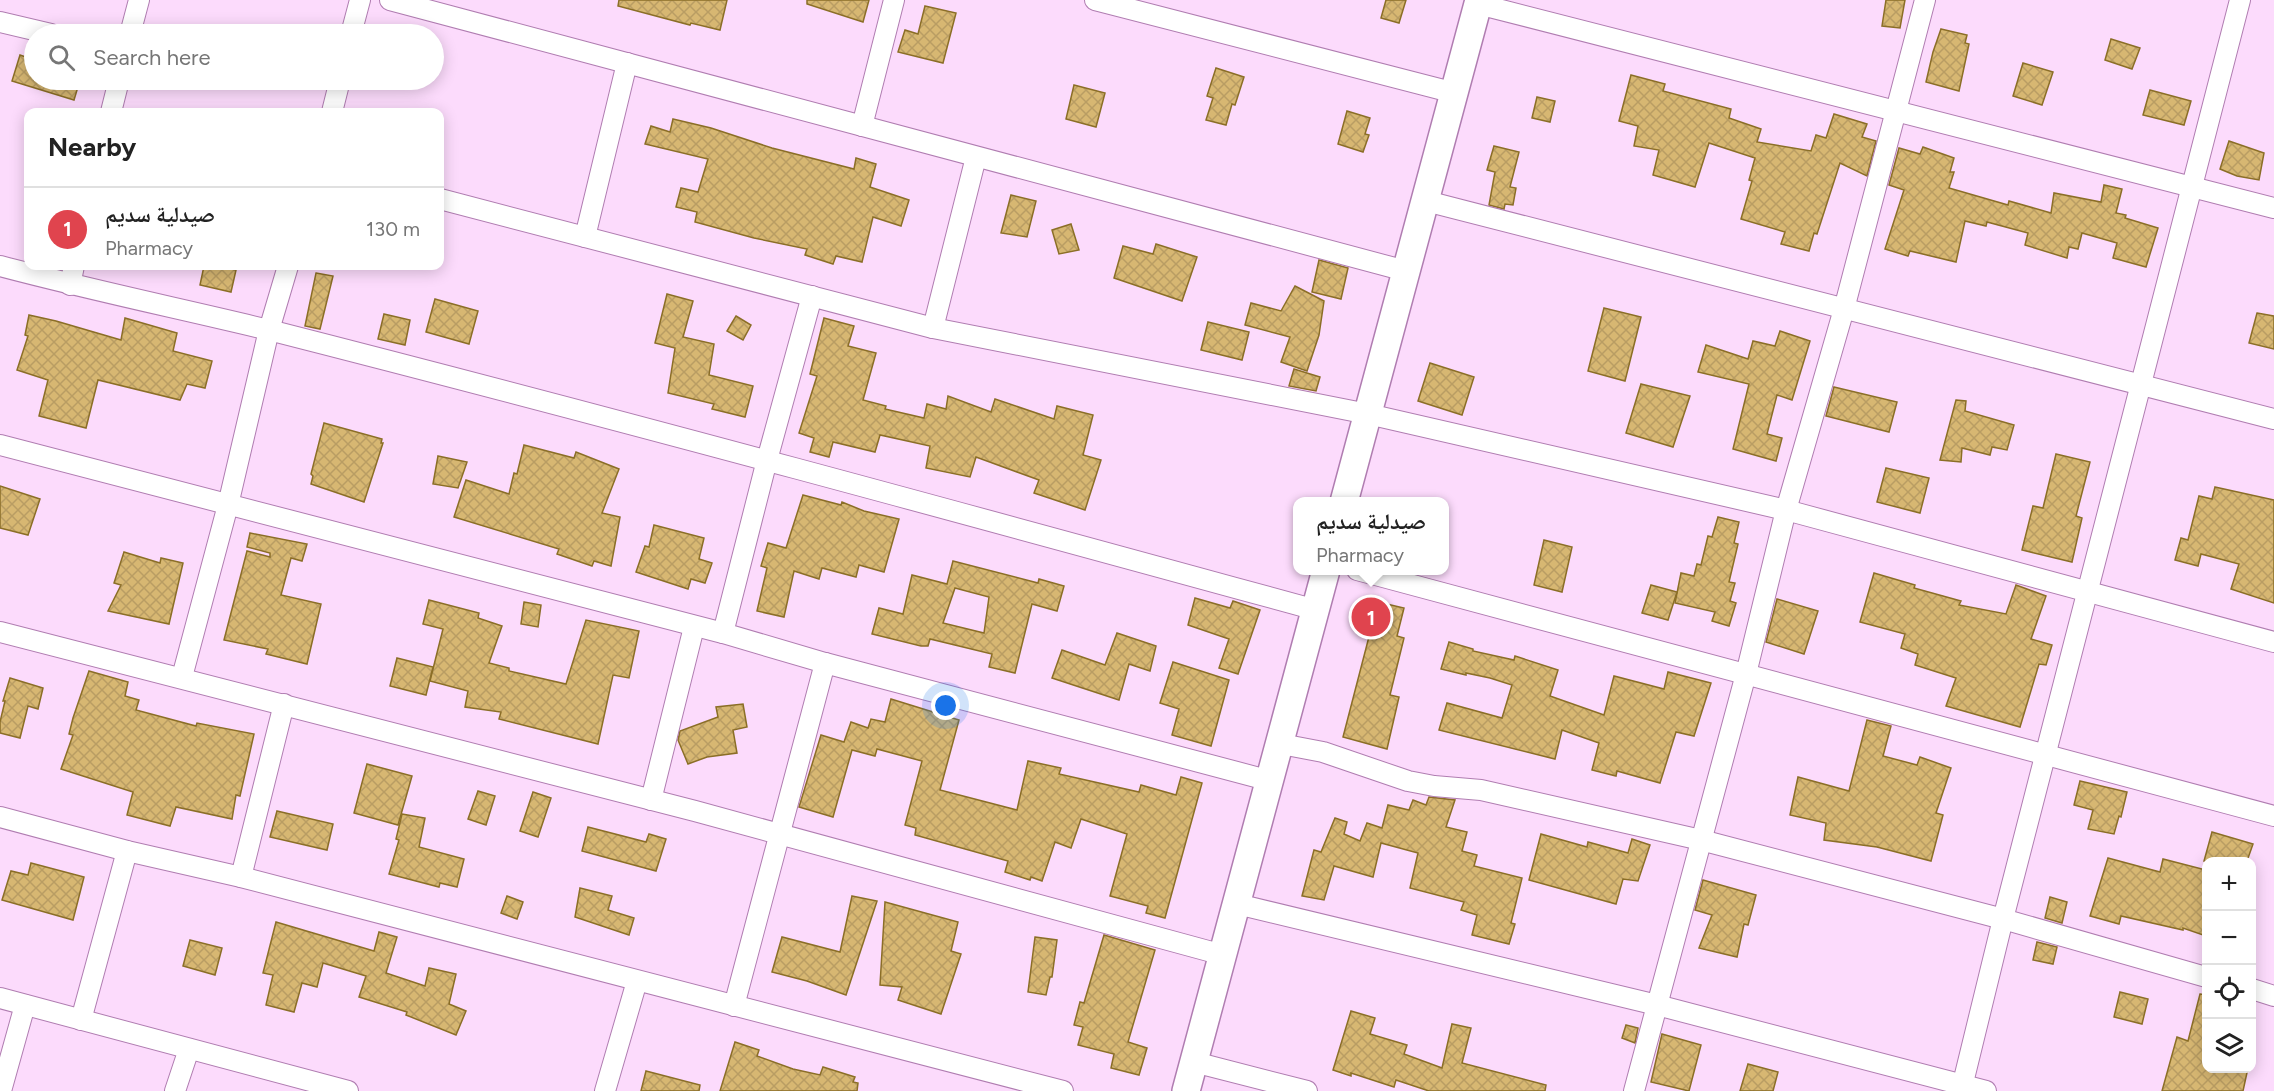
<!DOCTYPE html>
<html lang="en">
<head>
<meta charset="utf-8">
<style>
	body { margin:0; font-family:Figtree,"Noto Naskh Arabic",sans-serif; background:#f6f6f6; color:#222 }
	.controls { position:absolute; right:18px; bottom:18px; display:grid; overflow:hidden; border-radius:12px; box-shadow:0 3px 15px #0003 }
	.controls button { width:54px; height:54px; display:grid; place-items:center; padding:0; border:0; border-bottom:2px solid #e0e0e0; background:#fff; color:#222; font:30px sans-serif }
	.you { position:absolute; left:946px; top:706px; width:21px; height:21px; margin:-15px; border:4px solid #fff; border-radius:50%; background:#1a73e8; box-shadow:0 0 0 9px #1a73e833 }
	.badge { display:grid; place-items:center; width:39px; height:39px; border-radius:50%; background:#0b8043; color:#fff; font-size:20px; font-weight:700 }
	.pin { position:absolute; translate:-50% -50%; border:3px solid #fff; box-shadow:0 2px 6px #0006 }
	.popup { position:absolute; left:1293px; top:497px; width:156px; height:78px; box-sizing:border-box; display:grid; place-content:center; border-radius:12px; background:#fff; filter:drop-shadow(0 2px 4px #0005); font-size:20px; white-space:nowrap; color:#767676 }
	.popup b { font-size:22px; color:#222 }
	.popup::after { content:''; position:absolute; left:50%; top:100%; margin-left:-12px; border:12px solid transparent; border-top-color:#fff }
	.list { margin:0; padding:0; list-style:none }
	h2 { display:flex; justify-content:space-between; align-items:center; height:78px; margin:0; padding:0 24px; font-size:26px }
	h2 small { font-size:20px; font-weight:400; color:#767676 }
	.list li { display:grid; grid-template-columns:39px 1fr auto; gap:18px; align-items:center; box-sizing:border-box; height:84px; padding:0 24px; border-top:2px solid #e0e0e0 }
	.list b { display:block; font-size:22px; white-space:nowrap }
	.list p { margin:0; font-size:20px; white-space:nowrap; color:#767676 }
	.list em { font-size:20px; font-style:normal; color:#767676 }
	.icon { flex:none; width:33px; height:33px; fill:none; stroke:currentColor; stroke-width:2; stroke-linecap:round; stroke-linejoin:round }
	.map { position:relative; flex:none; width:2274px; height:1091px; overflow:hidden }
	.search { position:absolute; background:#fff; box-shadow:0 3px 15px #0003; left:24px; top:24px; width:420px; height:66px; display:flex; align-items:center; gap:15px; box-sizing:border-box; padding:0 21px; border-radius:33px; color:#767676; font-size:22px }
	.panel { position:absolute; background:#fff; box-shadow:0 3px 15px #0003; left:24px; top:108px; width:420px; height:162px; border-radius:12px }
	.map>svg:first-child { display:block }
	.building { fill:url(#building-cross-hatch); stroke:#8b6e27; stroke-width:1.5; fill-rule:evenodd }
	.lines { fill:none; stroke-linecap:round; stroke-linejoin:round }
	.minor-casing { stroke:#b07db1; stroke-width:22 }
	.secondary-casing { stroke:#b07db1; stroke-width:30 }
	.minor { stroke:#fff; stroke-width:20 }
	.secondary { stroke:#fff; stroke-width:27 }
</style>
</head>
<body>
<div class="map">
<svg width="2274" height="1091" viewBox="0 0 2274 1091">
	<defs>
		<pattern id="building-cross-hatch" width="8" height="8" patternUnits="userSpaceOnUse" patternTransform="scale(1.5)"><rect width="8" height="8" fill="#d7b772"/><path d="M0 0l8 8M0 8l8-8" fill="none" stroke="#b99d63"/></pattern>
	</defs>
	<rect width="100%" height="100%" fill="#fcdbfc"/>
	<g class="building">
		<polygon points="619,0 727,0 720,30 691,23 690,25 618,6"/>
		<polygon points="807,0 869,0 863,22 807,4"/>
		<polygon points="1386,0 1406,0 1399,23 1381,18"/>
		<polygon points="1886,0 1905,0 1900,28 1882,26"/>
		<polygon points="925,6 956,13 943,63 898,52 905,30 918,34"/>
		<polygon points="1941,29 1967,35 1965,43 1969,44 1959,91 1926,82 1933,52"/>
		<polygon points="2111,39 2140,48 2132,69 2105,60"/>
		<polygon points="20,55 34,60 34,80 80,80 74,100 12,81"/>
		<polygon points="2023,63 2053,72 2042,105 2013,96"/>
		<polygon points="1216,68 1244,77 1235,105 1232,104 1226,125 1206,120 1213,98 1207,96"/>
		<polygon points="1631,75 1665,84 1663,91 1731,109 1729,118 1761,129 1757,142 1811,151 1816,135 1826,138 1834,114 1867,124 1862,137 1876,141 1867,176 1840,163 1817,234 1814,233 1809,251 1781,244 1785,232 1741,219 1752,181 1749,180 1755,158 1709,143 1695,187 1653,175 1659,150 1634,146 1638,126 1619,121"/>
		<polygon points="1074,85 1105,93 1096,127 1066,119"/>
		<polygon points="2150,90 2191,101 2184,125 2143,115"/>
		<polygon points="1537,97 1555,101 1550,122 1532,118"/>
		<polygon points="1347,111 1370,118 1365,134 1369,135 1363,152 1338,144"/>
		<polygon points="673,119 711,128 772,148 854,169 856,158 876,164 870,187 909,200 901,226 873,217 862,262 836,256 833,264 805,255 807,249 754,238 695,222 697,212 676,207 681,188 698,192 708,159 645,144 651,126 670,132"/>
		<polygon points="2229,141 2264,153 2259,180 2237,176 2220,169"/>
		<polygon points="1494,146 1519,152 1510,187 1516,188 1513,205 1505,204 1504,209 1489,205 1495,172 1487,170"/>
		<polygon points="1923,147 1954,158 1950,172 1954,172 1949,188 2008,205 2009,201 2051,213 2054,193 2101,202 2104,185 2122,189 2116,213 2126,215 2125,218 2158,228 2146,267 2113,258 2117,243 2082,233 2078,249 2069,247 2067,258 2025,245 2028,233 1987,222 1986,226 1965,221 1956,262 1910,251 1908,256 1885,249 1904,190 1889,185 1899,148 1920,154"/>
		<polygon points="1011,195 1036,201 1027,237 1001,233"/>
		<polygon points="1071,224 1079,250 1059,254 1052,230"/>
		<polygon points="1156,244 1197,257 1182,301 1114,278 1123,246 1153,254"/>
		<polygon points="1319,260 1348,268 1341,299 1312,292"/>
		<polygon points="204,266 217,266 236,270 231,292 200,285"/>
		<polygon points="316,273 333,276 320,329 305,326"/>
		<polygon points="1295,286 1324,301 1319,335 1307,371 1281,362 1290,337 1245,325 1251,303 1281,311"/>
		<polygon points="667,294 693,301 683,337 714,344 709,375 753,386 745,417 712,409 714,404 668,393 675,348 655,343"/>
		<polygon points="435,299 478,311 469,344 426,332"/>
		<polygon points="1604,308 1641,317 1625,381 1588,371"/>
		<polygon points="2257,313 2274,316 2274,349 2249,343"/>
		<polygon points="384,314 410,320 405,345 378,339"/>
		<polygon points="29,315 56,321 121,340 125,318 177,333 173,351 212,361 205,388 187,384 180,400 98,380 86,428 39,416 48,380 17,370 28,336 25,335"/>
		<polygon points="736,316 751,325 743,340 727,331"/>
		<polygon points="824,318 854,326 848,346 876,353 863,400 886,406 885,409 924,418 927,404 946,409 948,396 991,412 995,399 1054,419 1057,406 1093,415 1083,455 1101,460 1085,510 1034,493 1039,480 976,457 970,477 926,468 930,446 880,435 875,452 833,442 829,457 810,452 814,438 799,433 817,376 810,374"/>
		<polygon points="1208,322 1249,332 1242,360 1201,350"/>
		<polygon points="1780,331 1810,341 1792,400 1777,395 1767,434 1782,438 1776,461 1733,449 1749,384 1698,372 1706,345 1748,359 1753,341 1775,346"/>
		<polygon points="1430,363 1474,377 1462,415 1418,401"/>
		<polygon points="1294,369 1320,377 1316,391 1289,386"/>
		<polygon points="1641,384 1690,396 1673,447 1626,433"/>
		<polygon points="1834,387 1897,402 1889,432 1826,416"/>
		<polygon points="1956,400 1966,401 1965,411 2014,425 2007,450 1992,447 1990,455 1962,448 1961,462 1940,460"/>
		<polygon points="324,423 382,439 381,443 383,443 364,502 311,484 313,476 311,474"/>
		<polygon points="524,445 574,458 576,452 619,469 602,513 620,517 611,566 594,561 592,566 557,554 559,549 454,517 466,480 509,494 514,473 517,474"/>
		<polygon points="2056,454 2090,462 2076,516 2082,518 2072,562 2022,550 2033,506 2043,508"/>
		<polygon points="438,456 467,462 458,488 433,484"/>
		<polygon points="1886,468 1929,478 1920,513 1877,502"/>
		<polygon points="0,486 40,499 28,535 0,528"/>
		<polygon points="2215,487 2274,500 2274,603 2231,589 2239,564 2201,554 2198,566 2175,560 2181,538 2188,540 2199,496 2212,499"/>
		<polygon points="803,495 841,505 842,502 864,511 899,519 884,572 859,565 856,577 822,568 819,579 794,571 784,617 757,611 767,568 761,566 768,543 786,548"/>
		<polygon points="1718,517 1739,522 1734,543 1738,544 1729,582 1735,583 1730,601 1736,603 1729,626 1712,621 1715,612 1675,603 1681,573 1694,576 1697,564 1701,565 1708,536 1712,537"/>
		<polygon points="654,525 704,538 699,559 712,563 705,583 691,579 688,589 636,572 645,546 649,547"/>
		<polygon points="250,533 307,544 302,561 291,558 281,595 321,604 307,664 266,654 268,649 224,640 247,551 270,557 270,553 247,547"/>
		<polygon points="1544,540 1572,547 1562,592 1534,585"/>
		<polygon points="124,552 160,563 161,558 183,563 169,624 108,611 121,585 114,583"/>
		<path d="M953 561 1038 583 1039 579 1064 586 1057 611 1032 604 1015 673 989 667 992 654 930 639 928 646H921L872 634 879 608 903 614 912 575 947 584ZM955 588 989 597 984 633 943 623Z"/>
		<polygon points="1874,573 1915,585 1914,588 1961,601 1959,605 2006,614 2016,585 2046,596 2031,639 2052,645 2046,665 2039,664 2020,727 1946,706 1956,678 1915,665 1918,654 1901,648 1905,634 1860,622"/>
		<polygon points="1651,585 1677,592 1668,620 1642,613"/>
		<polygon points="1195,598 1230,608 1233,601 1260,610 1238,674 1219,668 1229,639 1188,625"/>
		<polygon points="1777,599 1818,611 1804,654 1766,642"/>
		<polygon points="429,600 479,613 478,618 502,626 489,663 509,668 509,671 566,684 586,620 639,631 629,678 613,675 598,744 499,719 501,712 465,707 468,691 430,681 443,629 423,624"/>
		<polygon points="524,602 541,605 538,627 521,624"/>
		<polygon points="1378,602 1404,608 1397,636 1404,638 1390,695 1399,697 1387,749 1343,737"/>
		<polygon points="1117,633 1156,646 1150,671 1129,664 1119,700 1052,678 1062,650 1105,665"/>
		<polygon points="1449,642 1473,649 1473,651 1514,660 1515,656 1558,670 1550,696 1604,715 1614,676 1664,689 1668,672 1711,683 1694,736 1676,732 1660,783 1617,771 1616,776 1592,770 1599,743 1562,730 1555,759 1439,730 1447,703 1502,718 1512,685 1490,678 1466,673 1466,675 1441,669"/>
		<polygon points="397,658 433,667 426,695 390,686"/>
		<polygon points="1173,662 1229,680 1211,746 1172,735 1179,709 1160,703"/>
		<polygon points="89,671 128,682 125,696 139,700 136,710 196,726 197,723 254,734 240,796 236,795 232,819 176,807 170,826 127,815 133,792 61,769 73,735 69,734 73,718"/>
		<polygon points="10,678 43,688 38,709 28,706 20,738 0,733 0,722 5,701 3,701"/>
		<polygon points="891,699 959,720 940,790 1017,810 1028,761 1061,768 1059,774 1139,792 1141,785 1176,795 1181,777 1202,783 1165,918 1146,913 1148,906 1110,896 1127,834 1081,819 1071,848 1055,842 1042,881 1031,877 1030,880 1005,872 1008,861 915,835 916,828 905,825 922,761 877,749 875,756 852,750 833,817 799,807 821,735 844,742 851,722 868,728 871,719 885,722"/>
		<polygon points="743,704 747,727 733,730 737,753 707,757 688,764 678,740 680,731 718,717 716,707"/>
		<polygon points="1867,720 1891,726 1883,756 1917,765 1920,757 1951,768 1936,813 1943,815 1931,861 1877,847 1824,840 1826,823 1790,815 1798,777 1849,791"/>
		<polygon points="367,764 412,776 398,825 354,813"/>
		<polygon points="2080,781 2127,792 2121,817 2119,816 2114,834 2088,829 2093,810 2074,805"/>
		<polygon points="478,791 495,796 486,825 468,819"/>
		<polygon points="533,792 551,798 538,837 520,831"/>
		<polygon points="1429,797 1455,800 1446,827 1467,832 1462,851 1477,855 1474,866 1522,878 1511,923 1515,924 1509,944 1472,935 1477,915 1461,910 1464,902 1410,888 1418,853 1381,843 1373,877 1334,866 1324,900 1302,896 1314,850 1321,852 1335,818 1347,822 1344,834 1360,841 1367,823 1382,828 1388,805 1409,810 1413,800 1426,805"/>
		<polygon points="277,811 333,824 327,850 270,837"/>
		<polygon points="402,814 425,818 419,847 464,859 457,887 440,883 439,887 389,874 399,840 396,839"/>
		<polygon points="588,827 646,842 649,834 666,839 656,871 582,851"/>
		<polygon points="2212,832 2253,844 2247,861 2204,861"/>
		<polygon points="1541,834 1587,847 1588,842 1628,853 1632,839 1650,845 1638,881 1623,879 1616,904 1529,880"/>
		<polygon points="2108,858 2160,872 2163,859 2206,870 2206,936 2183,928 2183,930 2121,916 2119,924 2090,916"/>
		<polygon points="31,863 84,877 73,920 2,900 11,871 28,875"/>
		<polygon points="1703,880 1756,895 1748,925 1744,924 1737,957 1699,948 1712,915 1695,910"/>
		<polygon points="580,888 612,896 608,910 634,918 629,935 575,917"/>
		<polygon points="507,896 523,902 517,919 501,913"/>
		<polygon points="852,896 877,901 846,995 807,981 772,972 782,937 840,952"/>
		<polygon points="2050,897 2067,902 2062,923 2045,918"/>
		<polygon points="885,902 958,922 951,951 961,954 941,1014 898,1000 902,987 880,985"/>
		<polygon points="276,922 374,951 379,932 397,937 386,973 425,986 429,968 456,974 449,1004 466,1011 456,1035 406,1015 407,1012 359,997 366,976 323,963 317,987 302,983 294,1012 266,1005 273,975 263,973"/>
		<polygon points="1104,935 1155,950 1128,1042 1147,1048 1139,1075 1111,1068 1114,1054 1078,1045 1083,1027 1074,1025 1080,1002 1084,1003"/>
		<polygon points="1035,937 1057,940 1052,977 1050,977 1046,995 1028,992"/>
		<polygon points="190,940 222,948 215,975 183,966"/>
		<polygon points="2037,942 2057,947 2053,964 2033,960"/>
		<polygon points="2120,992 2148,999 2142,1024 2114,1017"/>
		<polygon points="2200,994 2206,995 2206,1068 2248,1068 2243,1091 2162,1091 2177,1037 2188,1041"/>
		<polygon points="1351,1011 1375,1018 1370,1034 1407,1045 1404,1054 1442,1068 1452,1024 1471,1028 1462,1063 1546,1085 1545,1091 1429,1091 1396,1080 1394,1087 1351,1073 1351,1076 1333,1070"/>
		<polygon points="1626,1025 1638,1028 1635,1043 1622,1038"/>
		<polygon points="1662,1034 1701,1045 1689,1091 1651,1082"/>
		<polygon points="735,1042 759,1050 757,1056 793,1069 820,1075 823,1067 855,1077 853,1082 858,1083 857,1091 720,1091"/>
		<polygon points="1748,1064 1778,1072 1773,1091 1740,1091"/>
		<polygon points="646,1071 700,1085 699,1091 641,1091"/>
	</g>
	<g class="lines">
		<g class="minor-casing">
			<g id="minor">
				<polyline points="390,0 1406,271"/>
				<polyline points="1095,0 1455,93"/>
				<polyline points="1478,4 2274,208"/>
				<polyline points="0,22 51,34"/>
				<polyline points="130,34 139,0"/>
				<polyline points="351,34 360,0"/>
				<polyline points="111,112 119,80"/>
				<polyline points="332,112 340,80"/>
				<polyline points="862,126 894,0"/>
				<polyline points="440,199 933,328 1368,414 1786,510 2274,642"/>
				<polyline points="1426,201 2274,419"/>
				<polyline points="585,237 627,63"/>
				<path d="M0 266C90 290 182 309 273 331 622 420 969 515 1316 610"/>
				<polyline points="70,285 74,266"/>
				<polyline points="933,328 976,157"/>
				<polyline points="0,445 723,633 825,663 1271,781"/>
				<polyline points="1357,570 2274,816"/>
				<polyline points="0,632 695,811 1223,955"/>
				<polyline points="723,633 767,460 812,296"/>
				<polyline points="182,677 228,505 269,330 288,266"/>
				<polyline points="1281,744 1323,752 1408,781 1434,786 1481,790 1701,840 2003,919 2206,977"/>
				<polyline points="651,800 694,627"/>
				<polyline points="0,817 127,851 241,877 1063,1091"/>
				<polyline points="241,877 284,704"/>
				<polyline points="1237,904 1657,1005 1986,1091"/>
				<polyline points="2252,989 2274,996"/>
				<polyline points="0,998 348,1091"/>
				<polyline points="734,1006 825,663"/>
				<polyline points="81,1020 127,851"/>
				<polyline points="1194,1062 1307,1091"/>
				<polyline points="1,1091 25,1005"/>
				<polyline points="175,1091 189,1049"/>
				<polyline points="605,1091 637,981"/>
				<polyline points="1634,1091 1746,674 1786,510 1844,309 1925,0"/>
				<polyline points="1961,1091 2003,919 2240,0"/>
			</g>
		</g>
		<g class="secondary-casing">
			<g id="secondary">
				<polyline points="1344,502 1479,0"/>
				<polyline points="1186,1091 1326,570"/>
			</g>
		</g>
		<use href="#minor" class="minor"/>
		<use href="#secondary" class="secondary"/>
	</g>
</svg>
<div class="controls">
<button>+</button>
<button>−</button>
<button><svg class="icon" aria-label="locate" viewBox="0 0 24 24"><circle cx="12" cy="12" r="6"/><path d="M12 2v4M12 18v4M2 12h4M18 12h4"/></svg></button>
<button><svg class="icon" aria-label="layers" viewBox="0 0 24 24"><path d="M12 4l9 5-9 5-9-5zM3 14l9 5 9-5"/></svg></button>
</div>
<div class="you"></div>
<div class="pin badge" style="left:1371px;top:617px;background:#e0444e">1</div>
<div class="popup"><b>صيدلية سديم</b>Pharmacy</div>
<div class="search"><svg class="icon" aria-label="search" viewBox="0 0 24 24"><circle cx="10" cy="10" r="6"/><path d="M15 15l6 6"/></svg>Search here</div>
<section class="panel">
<h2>Nearby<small></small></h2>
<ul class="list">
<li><span class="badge" style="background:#e0444e">1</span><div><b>صيدلية سديم</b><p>Pharmacy</p></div><em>130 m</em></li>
</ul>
</section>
</div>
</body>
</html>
